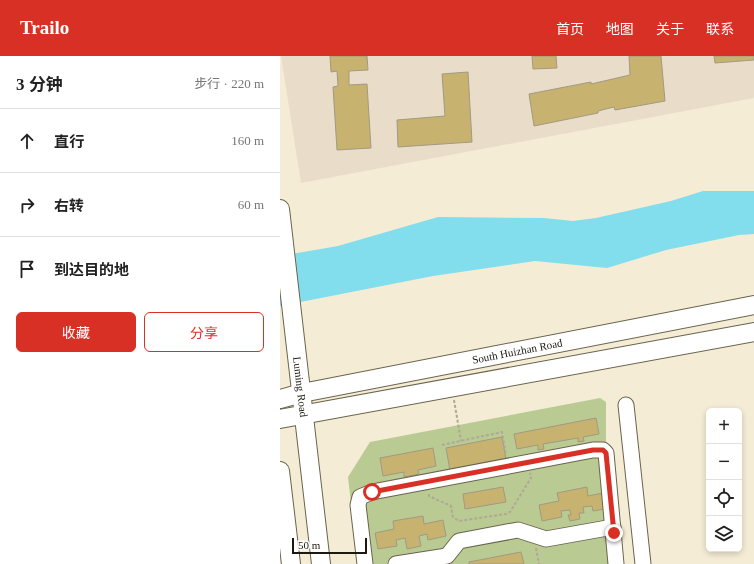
<!DOCTYPE html>
<html lang="zh">
<head>
<meta charset="utf-8">
<style>
	body { margin:0; font-family:"Times New Roman","Noto Sans SC",serif; background:#f2f2f2; color:#222 }
	.controls { position:absolute; right:12px; bottom:12px; display:grid; overflow:hidden; border-radius:6px; box-shadow:0 2px 6px #0003 }
	.controls button { width:36px; height:36px; display:grid; place-items:center; padding:0; border:0; border-bottom:1px solid #e0e0e0; background:#fff; color:#222; font:20px sans-serif }
	.scale { position:absolute; left:12px; bottom:10px; width:75px; box-sizing:border-box; padding-left:4px; border:2px solid #1c1911; border-top:0; font-size:11px; line-height:14px; white-space:nowrap; color:#1c1911; -webkit-text-stroke:3px #fff; paint-order:stroke }
	.stop { position:absolute; width:12px; height:12px; margin:-9px; border:3px solid #d93025; border-radius:50%; background:#fff }
	.stop.end { background:#d93025; border-color:#fff; box-shadow:0 1px 4px #0008 }
	.list { margin:0; padding:0; list-style:none }
	h2 { display:flex; justify-content:space-between; align-items:center; height:52px; margin:0; padding:0 16px; font-size:17px }
	h2 small { font-size:13px; font-weight:400; color:#767676 }
	.list li { display:grid; grid-template-columns:26px 1fr auto; gap:12px; align-items:center; box-sizing:border-box; height:64px; padding:0 16px; border-top:1px solid #e0e0e0 }
	.list b { display:block; font-size:15px; white-space:nowrap }
	.list em { font-size:13px; font-style:normal; color:#767676 }
	.actions { display:flex; gap:8px; padding:12px 16px }
	.actions a { flex:1; padding:9px 0; border:1px solid #d93025; border-radius:6px; text-align:center; font-size:14px; color:#d93025 }
	.actions .main { background:#d93025; color:#fff }
	.icon { flex:none; width:22px; height:22px; fill:none; stroke:currentColor; stroke-width:2; stroke-linecap:round; stroke-linejoin:round }
	.map { position:relative; flex:none; width:474px; height:508px; overflow:hidden }
	header { display:flex; align-items:center; gap:24px; box-sizing:border-box; height:56px; padding:0 20px; background:#d93025; color:#fff }
	header strong { font-size:19px }
	nav { display:flex; gap:22px; margin-inline-start:auto; font-size:14px }
	main { display:flex }
	aside { flex:1; background:#fff }
	.map>svg:first-child { display:block }
	.commercial { fill:#e9ddc9 }
	.green { fill:#baca93 }
	.water { fill:#82dded }
	.building { fill:#c7b26f; stroke:#a19a83 }
	.lines { fill:none; stroke-linecap:round; stroke-linejoin:round }
	.minor-casing { stroke:#6a644e; stroke-width:17 }
	.major-casing { stroke:#6a644e; stroke-width:20 }
	.path { stroke:#afa895; stroke-width:2; stroke-dasharray:3 2; stroke-linecap:butt }
	.minor { stroke:#fff; stroke-width:15 }
	.major { stroke:#fff; stroke-width:18 }
	.route { stroke:#d93025; stroke-width:5 }
	.labels { text-anchor:middle; stroke-width:4; stroke-linejoin:round; paint-order:stroke }
	.street-label { font-size:11px; fill:#1c1911; stroke:#fff }
</style>
</head>
<body>
<header>
<strong>Trailo</strong>
<nav><a>首页</a><a>地图</a><a>关于</a><a>联系</a></nav>
</header>
<main>
<aside>
<h2>3 分钟<small>步行 · 220 m</small></h2>
<ul class="list">
<li><svg class="icon" aria-label="ahead" viewBox="0 0 24 24"><path d="M12 20V5M6 11l6-6 6 6"/></svg><div><b>直行</b></div><em>160 m</em></li>
<li><svg class="icon" aria-label="right" viewBox="0 0 24 24"><path d="M7 20v-9h11M14 6l5 5-5 5"/></svg><div><b>右转</b></div><em>60 m</em></li>
<li><svg class="icon" aria-label="arrive" viewBox="0 0 24 24"><path d="M6 21V4h12l-3 4 3 4H6"/></svg><div><b>到达目的地</b></div></li>
</ul>
<div class="actions"><a class="main">收藏</a><a>分享</a></div>
</aside>
<div class="map">
<svg width="474" height="508" viewBox="0 0 474 508">
	<rect width="100%" height="100%" fill="#f4ecd4"/>
	<polygon class="commercial" points="1,0 474,0 474,42 21,127"/>
	<polygon class="green" points="320,342 326,346 326,397 336,508 78,508 68,421 90,386"/>
	<polygon class="water" points="423,135 474,135 474,178 459,179 386,194 327,212 255,205 153,220 0,250 0,200 58,190 158,161 264,162 293,165 316,162 391,145"/>
	<g class="building">
		<polygon points="50,0 87,0 88,14 69,15 69,29 87,28 91,92 57,94 53,31 58,30 57,15 51,16"/>
		<polygon points="252,0 276,0 277,12 253,13"/>
		<polygon points="349,0 381,0 385,45 335,54 334,51 318,55 318,57 254,70 249,38 311,26 311,28 350,19"/>
		<polygon points="434,0 474,0 474,4 435,7"/>
		<polygon points="188,16 192,86 118,91 117,64 165,60 162,18"/>
		<polygon points="316,362 319,378 303,381 304,385 298,386 298,382 263,388 264,393 258,394 258,389 237,393 234,378"/>
		<polygon points="222,381 227,409 171,420 166,392"/>
		<polygon points="153,392 156,410 138,414 139,418 124,421 124,416 103,420 100,402"/>
		<polygon points="223,431 226,446 185,453 183,438"/>
		<polygon points="307,431 308,440 328,436 331,452 313,455 312,450 303,451 304,457 299,457 300,463 290,465 288,459 291,459 290,454 281,455 282,461 262,465 259,449 279,445 277,437"/>
		<polygon points="143,460 144,468 163,464 166,480 148,484 147,478 139,480 141,490 127,493 125,482 116,484 117,490 98,493 95,477 114,473 113,465"/>
		<polygon points="241,496 244,508 189,508 189,506"/>
	</g>
	<g class="lines">
		<g class="minor-casing">
			<g id="minor">
				<polyline points="346,349 363,508"/>
				<polyline points="85,508 78,449 80,441 92,436 313,394 323,394 326,397 336,508"/>
				<polyline points="116,508 167,500 179,485 238,474 266,483 333,471"/>
			</g>
		</g>
		<g class="major-casing">
			<g id="major">
				<path id="s1" d="M0 153 41 508"/>
				<path id="s2" d="M0 343 22 337 474 249"/>
				<polyline points="0,363 474,276"/>
				<polyline points="0,415 11,508"/>
			</g>
		</g>
		<g class="path">
			<polyline points="174,344 181,385"/>
			<polyline points="162,389 222,376 226,399"/>
			<polyline points="149,438 149,440 171,450 173,461 179,465 226,458 230,456 251,422 250,417"/>
			<polyline points="256,492 259,508"/>
		</g>
		<use href="#minor" class="minor"/>
		<use href="#major" class="major"/>
	</g>
	<g class="lines">
		<polyline class="route" points="92,436 313,394 323,394 326,397 334,477"/>
	</g>
	<g class="labels">
		<g class="street-label">
			<text dy="4" stroke="none"><textPath href="#s2" startOffset="242">South Huizhan Road</textPath></text>
			<text dy="4" stroke="none"><textPath href="#s1" startOffset="179">Luming Road</textPath></text>
		</g>
	</g>
</svg>
<div class="controls">
<button>+</button>
<button>−</button>
<button><svg class="icon" aria-label="locate" viewBox="0 0 24 24"><circle cx="12" cy="12" r="6"/><path d="M12 2v4M12 18v4M2 12h4M18 12h4"/></svg></button>
<button><svg class="icon" aria-label="layers" viewBox="0 0 24 24"><path d="M12 4l9 5-9 5-9-5zM3 14l9 5 9-5"/></svg></button>
</div>
<div class="scale">50 m</div>
<div class="stop" style="left:92px;top:436px"></div>
<div class="stop end" style="left:334px;top:477px"></div>
</div>
</main>
</body>
</html>
